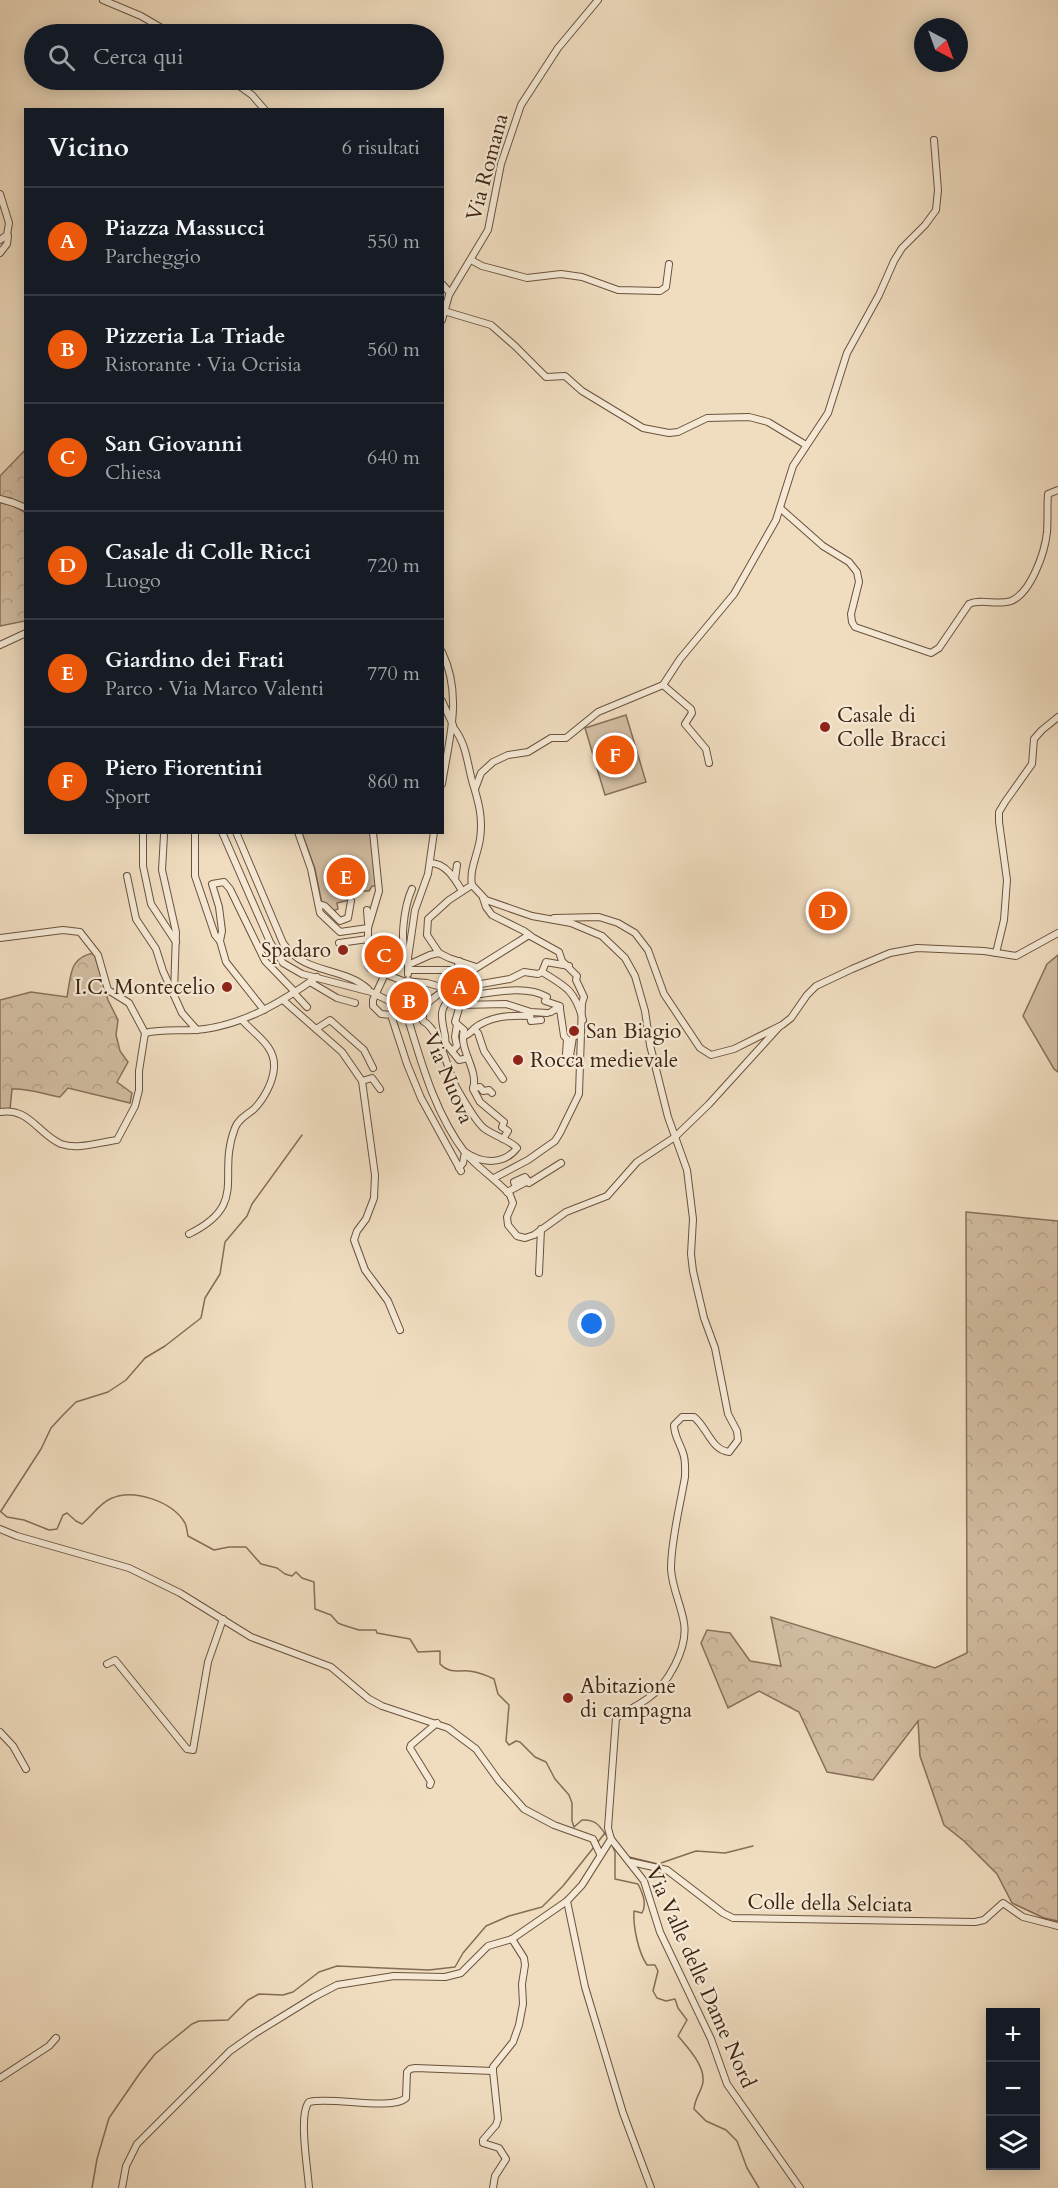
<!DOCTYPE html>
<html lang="it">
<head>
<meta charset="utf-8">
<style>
	body { margin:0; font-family:Cardo,serif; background:#242831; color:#f1f3f6 }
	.controls { position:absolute; right:18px; bottom:18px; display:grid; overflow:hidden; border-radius:0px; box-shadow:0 3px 15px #0003 }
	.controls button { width:54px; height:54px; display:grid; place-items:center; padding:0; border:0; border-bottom:2px solid #363941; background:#171b24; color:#f1f3f6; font:30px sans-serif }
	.compass { position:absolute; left:914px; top:18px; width:54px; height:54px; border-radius:50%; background:#171b24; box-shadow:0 3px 15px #0003; rotate:139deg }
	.you { position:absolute; left:592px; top:1324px; width:21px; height:21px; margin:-15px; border:4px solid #fff; border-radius:50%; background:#1a73e8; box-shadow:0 0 0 9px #1a73e833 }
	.badge { display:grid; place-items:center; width:39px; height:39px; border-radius:50%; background:#ea580c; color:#fff; font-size:20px; font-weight:700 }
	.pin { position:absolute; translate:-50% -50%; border:3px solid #fff; box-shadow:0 2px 6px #0006 }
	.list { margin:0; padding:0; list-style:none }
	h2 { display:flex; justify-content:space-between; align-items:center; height:78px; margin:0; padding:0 24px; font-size:26px }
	h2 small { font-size:20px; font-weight:400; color:#9ea1a6 }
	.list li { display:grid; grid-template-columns:39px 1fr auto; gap:18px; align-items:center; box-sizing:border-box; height:108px; padding:0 24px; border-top:2px solid #363941 }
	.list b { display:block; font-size:22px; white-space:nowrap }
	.list p { margin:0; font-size:20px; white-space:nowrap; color:#9ea1a6 }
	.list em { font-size:20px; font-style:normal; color:#9ea1a6 }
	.icon { flex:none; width:33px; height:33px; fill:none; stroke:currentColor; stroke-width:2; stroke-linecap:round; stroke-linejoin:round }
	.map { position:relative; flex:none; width:1058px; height:2188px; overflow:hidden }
	.search { position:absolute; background:#171b24; box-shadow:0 3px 15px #0003; left:24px; top:24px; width:420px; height:66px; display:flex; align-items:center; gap:15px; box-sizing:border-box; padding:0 21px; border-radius:33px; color:#9ea1a6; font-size:22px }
	.panel { position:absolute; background:#171b24; box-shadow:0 3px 15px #0003; left:24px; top:108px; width:420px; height:726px; border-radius:0px }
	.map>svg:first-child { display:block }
	.forest { fill:url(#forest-crowns); stroke:#887059; stroke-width:1.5 }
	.green { fill:#d2bda2; stroke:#887059; stroke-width:1.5 }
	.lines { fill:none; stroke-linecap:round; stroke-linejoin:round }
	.stream { stroke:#846d56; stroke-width:1.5 }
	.minor-casing { stroke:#6a523c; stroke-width:8 }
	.minor { stroke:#f5e9d6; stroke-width:6 }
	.poi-dot { fill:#8f2418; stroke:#f5e9d6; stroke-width:2 }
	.labels { text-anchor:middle; stroke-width:4.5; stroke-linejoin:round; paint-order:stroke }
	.street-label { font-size:21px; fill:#3d2310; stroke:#f5e9d6 }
	.poi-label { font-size:21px; fill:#3d2310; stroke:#f5e9d6; text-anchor:start }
</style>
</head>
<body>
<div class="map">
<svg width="1058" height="2188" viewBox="0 0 1058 2188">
	<defs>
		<pattern id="forest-crowns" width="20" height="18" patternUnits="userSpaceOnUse" patternTransform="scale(1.5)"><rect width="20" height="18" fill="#d2bda2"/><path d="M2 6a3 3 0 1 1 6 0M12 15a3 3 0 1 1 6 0" fill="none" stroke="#b5a28a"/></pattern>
	</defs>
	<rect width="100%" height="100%" fill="#f0ddc0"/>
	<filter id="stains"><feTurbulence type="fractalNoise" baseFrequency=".00333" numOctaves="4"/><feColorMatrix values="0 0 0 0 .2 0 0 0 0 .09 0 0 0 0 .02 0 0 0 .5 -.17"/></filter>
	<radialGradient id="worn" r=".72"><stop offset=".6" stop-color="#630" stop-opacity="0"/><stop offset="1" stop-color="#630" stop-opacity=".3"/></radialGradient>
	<g class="forest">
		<polygon points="25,450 25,506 11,498 0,496 0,476"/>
		<polygon points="0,502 14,506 26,513 25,621 0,626"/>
		<path d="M94 953 108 1000 118 1020 116 1035 120 1051 128 1062 117 1082 132 1093 130 1103 68 1088 60 1097C43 1094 29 1088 12 1089L10 1109 0 1110V1000L31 992 67 997C71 976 69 957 94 953Z"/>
		<polygon points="966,1212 1058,1221 1058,1921 1044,1918 1012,1903 997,1874 964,1841 944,1825 920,1756 918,1721 873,1780 827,1772 799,1712 759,1691 728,1708 701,1643 707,1630 730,1633 750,1661 781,1666 771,1617 935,1668 967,1653"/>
	</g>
	<g class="green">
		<polygon points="626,715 646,782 605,795 585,728"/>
		<polygon points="302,833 371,833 377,886 372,886 369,891 360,891 352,894 353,899 337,903 338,909 333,911 322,904 315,869"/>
		<polygon points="1058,955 1058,1072 1054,1069 1023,1016 1047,964"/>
	</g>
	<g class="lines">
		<g class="stream">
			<path d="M0 1511 7 1517 24 1520 49 1530 57 1529 63 1515 67 1513 76 1521 82 1524C92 1516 99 1504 110 1499 133 1488 172 1501 185 1523 187 1527 187 1532 188 1536L214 1550 229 1547H246L261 1564 277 1568 285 1574 292 1576 296 1572 302 1578 314 1582 315 1609 331 1615 338 1623 343 1625 359 1630H376L377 1633 410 1639 418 1652 440 1651V1664C450 1674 457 1670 469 1671 477 1672 486 1675 494 1679L498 1694 509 1705 506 1741 509 1745 516 1741 520 1742 535 1757 546 1762 555 1779 569 1795 572 1803V1821L574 1827 582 1820C595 1819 599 1825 606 1835"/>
			<polyline points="1,1511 41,1449 51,1428 63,1415 76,1402 108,1392 126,1380 145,1358 165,1346 201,1318 205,1298 220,1274 225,1242 247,1216 252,1204 302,1135"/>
			<polyline points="597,1843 605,1833"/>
			<path d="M612 1845 615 1852V1879L638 1884C643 1894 647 1904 642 1913L634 1911C633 1926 638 1952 647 1965H655L658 1971 653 1991 657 1998 666 2001 675 1999 678 2008 687 2020 678 2036C689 2049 708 2069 702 2086 699 2095 695 2099 694 2109L706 2121 726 2130 737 2141 747 2168 759 2188"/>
			<polyline points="629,1857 658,1864 696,1851 725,1853 753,1846"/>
			<polyline points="92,2188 97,2159 109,2118 140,2073 155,2054 192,2024 199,2021 228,2020 248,2000 259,1994 283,1995 293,1992 319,1972 337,1966 429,1970 455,1967 463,1953 486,1926 509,1916 542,1907 563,1886 594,1847"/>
		</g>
		<g class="minor-casing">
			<g id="minor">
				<polyline points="103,0 141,16 172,34"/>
				<polyline points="231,80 252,95 265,110"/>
				<polyline points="0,194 9,223 7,235 0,240"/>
				<polyline points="0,253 7,244 8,236"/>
				<polyline points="471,260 482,266 527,278 561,274 582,277 618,290 660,291 666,287 669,264"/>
				<polyline points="442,284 450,293"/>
				<polyline points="444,311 491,325 515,346 546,377 565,376 582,391 643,428 669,433 678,432 707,418 749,417 768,422 806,445"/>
				<polyline points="442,320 449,295 488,230 501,164 521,105 558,48 598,0"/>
				<polyline points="0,499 14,503 26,508"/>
				<path d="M780 508 823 546 849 562 857 572 859 582 851 614 852 622 855 627 931 653 939 648 969 604C982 598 997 606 1011 601 1031 593 1045 552 1047 532 1048 519 1047 506 1048 494L1058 490"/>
				<polyline points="0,645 26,633"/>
				<path d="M442 652C463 696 449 739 442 784"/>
				<polyline points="663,685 691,709 692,713 685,724 706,749 709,763"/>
				<polyline points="442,701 453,725"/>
				<polyline points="475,789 481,773 493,762 508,755 528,752 551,738 566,738 598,712 663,685 680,659 734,594 776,520 793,466 828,413 847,353 879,295 894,261 902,248 925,225 936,210 938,190 934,140"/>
				<polyline points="143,832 143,866 151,904 176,942"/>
				<polyline points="195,832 195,876 215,935 220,941 226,962 264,1010"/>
				<path d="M222 832 270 942 283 963 302 974 371 992 405 1009C420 1058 434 1113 466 1154 479 1169 497 1180 510 1195L513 1203 507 1217 508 1225 517 1236 525 1238 534 1235 566 1212 607 1196 637 1162 675 1137 709 1104 779 1027"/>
				<path d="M236 832 283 943C304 975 342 966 368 989"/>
				<polyline points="298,832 311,869 320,913 340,932 368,928"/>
				<path d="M373 832 379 891 368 928V965L370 968 403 981 427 983 460 992 464 990V987L510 979 524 972 538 974 542 972C567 987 575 991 583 1020"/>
				<polyline points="164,835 162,870 176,932 174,994"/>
				<path d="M430 863C446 863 455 879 462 891"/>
				<polyline points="127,876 136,919 156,949 163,971 182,1013 197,1030"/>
				<polyline points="455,879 457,865"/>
				<path d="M472 885 486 900 532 916 571 923 602 936 625 958 635 976 645 1011 650 1045 668 1117 687 1170 693 1219 691 1254 693 1271 704 1318 715 1348 728 1414 737 1431 738 1440 729 1452C711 1450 707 1427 694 1417H682L674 1425C674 1436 680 1443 683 1453 686 1461 685 1469 685 1477 680 1506 671 1540 671 1569 672 1588 681 1604 684 1623 688 1648 668 1685 647 1699 637 1706 626 1711 616 1718L608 1828 611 1839 644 1881 660 1932 711 2039 727 2084 800 2188"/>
				<polyline points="483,898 486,907 492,915 524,931 532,937 559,952 562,961 577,976 576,980 584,997 582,1003 579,1094 560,1133 555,1141 528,1160 494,1178"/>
				<polyline points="319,904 325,906 340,921 348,918 351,901"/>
				<polyline points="367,910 368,923"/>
				<polyline points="554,918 599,917 618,923 635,933 648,950 664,994 700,1048 711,1055 734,1049 782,1025 791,1018 807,995 816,986 852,969 890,953 917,948 984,951 1016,956 1058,933"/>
				<path d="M0 938 63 930 80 932 98 955 108 990 129 1003 145 1033 139 1071V1090L135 1106 117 1140C100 1142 78 1150 61 1144 38 1134 29 1107 0 1112"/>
				<polyline points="220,941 222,931 219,907 212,884 224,882 230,889 265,961 295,992"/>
				<polyline points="339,943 368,939"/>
				<path d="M439 953 427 935 428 919 449 900 472 885C469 870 478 854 480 839 483 819 479 803 473 784 467 764 467 744 453 727"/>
				<polyline points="996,953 1004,920 1007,880 999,822 999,812 1005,802 1032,764 1034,739 1042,730 1058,717"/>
				<path d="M408 958C398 944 405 904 412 889"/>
				<polyline points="408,965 430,955 439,953 449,958 476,967"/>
				<polyline points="408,970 457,970 459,961"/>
				<polyline points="542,972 546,962 569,966"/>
				<polyline points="385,974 373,1000 373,1006 381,1014 391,1015 407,1064 421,1098 461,1171"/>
				<polyline points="408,974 408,958 415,910 428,874 434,832"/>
				<polyline points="310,982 337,998 355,1003"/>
				<polyline points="442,986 462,977 529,935"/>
				<path d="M448 988C435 997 421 1003 423 1021 440 1030 447 1069 456 1087 462 1097 476 1123 485 1129 495 1136 509 1140 517 1148 504 1165 482 1164 465 1152L463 1163 459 1168"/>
				<polyline points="294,993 307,1007"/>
				<path d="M457 997C485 995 523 983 547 997L545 1001 560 1006V1009L554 1010 551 1012"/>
				<polyline points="452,998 453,1002 460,1005 506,1004 531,1012 547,1013"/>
				<path d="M453 998C437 1007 442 1020 445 1036 446 1040 444 1041 447 1045 451 1050 455 1055 459 1060L468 1058"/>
				<polyline points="283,1000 342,1052 362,1081 375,1175 374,1198 366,1219 357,1231 354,1240 365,1270 388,1301 400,1330"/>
				<polyline points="405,1009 408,980"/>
				<polyline points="560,1009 564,1036 567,1039 566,1054 569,1062 573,1037 580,1034 580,1031"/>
				<polyline points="530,1015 531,1021 541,1020"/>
				<path d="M457 1024 464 1030C458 1049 479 1070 473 1089L480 1102 504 1122 502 1127 508 1131 503 1139"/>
				<polyline points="316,1029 330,1020 364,1050 373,1068"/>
				<polyline points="474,1029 478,1033 484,1051 503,1079"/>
				<path d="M145 1033C165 1028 185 1032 205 1029 247 1023 283 1001 317 977"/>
				<path d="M464 1036C471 1034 473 1028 479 1025 494 1016 514 1015 530 1016"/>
				<polyline points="453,1050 457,1046 455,1037 457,1024 455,1022 460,1005"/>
				<polyline points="362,1081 372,1078 380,1089"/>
				<polyline points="473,1088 480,1087 483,1091 489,1090 492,1093"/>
				<polyline points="528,1181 529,1183 561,1163"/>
				<polyline points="507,1192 528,1181 525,1177 514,1182 516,1187"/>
				<path d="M189 1234C250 1204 216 1176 235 1128 238 1119 247 1115 254 1109 264 1099 273 1082 274 1068 276 1046 254 1034 242 1020"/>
				<polyline points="539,1273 541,1229"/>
				<polyline points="0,1529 17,1536 129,1568 180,1593 251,1637 331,1667 369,1699 382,1706 448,1728 476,1749 499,1781 524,1809 554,1825 593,1839 600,1854"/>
				<polyline points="107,1664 115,1660 187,1749 193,1750 208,1662 223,1619"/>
				<polyline points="0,1732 13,1746 26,1769"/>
				<polyline points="430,1785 431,1782 410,1748 411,1745 437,1723"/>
				<polyline points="631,1862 667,1870 723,1913 733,1918 975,1922 984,1920 1003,1903 1023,1917 1058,1926"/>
				<polyline points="567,1901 585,1987 623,2113 651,2188"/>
				<polyline points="0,2078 49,2046 56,2038"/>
				<polyline points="122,2188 126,2166 137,2144 230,2051 254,2034 314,1997 337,1985 394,1976 445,1977 461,1973 488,1946 512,1939 567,1901 582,1885 611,1839"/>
				<path d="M309 2188C308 2170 298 2114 309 2102 330 2096 392 2111 406 2098L407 2072 410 2069 415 2068 493 2071"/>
				<polyline points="493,2188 495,2176 506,2159 499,2148 483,2143 483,2140 496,2125 498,2119 493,2071 493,2067 513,2042 519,2025 523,2004 522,1984 525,1965 524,1958 512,1939"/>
			</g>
		</g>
		<use href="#minor" class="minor"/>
	</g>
	<g class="poi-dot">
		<circle cx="825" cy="727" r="6"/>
		<circle cx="343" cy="950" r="6"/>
		<circle cx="227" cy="987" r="6"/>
		<circle cx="574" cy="1031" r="6"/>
		<circle cx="518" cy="1060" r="6"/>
		<circle cx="568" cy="1698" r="6"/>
	</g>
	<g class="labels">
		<g class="street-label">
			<text transform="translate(487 167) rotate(-75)" y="7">Via Romana</text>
			<text transform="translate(449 1078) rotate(67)" y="7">Via Nuova</text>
			<text transform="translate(830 1903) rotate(1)" y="7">Colle della Selciata</text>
			<text transform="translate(701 1977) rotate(66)" y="7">Via Valle delle Dame Nord</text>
		</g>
		<g class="poi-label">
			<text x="837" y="722">Casale di<tspan x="837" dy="24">Colle Bracci</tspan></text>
			<text x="331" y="957" text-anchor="end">Spadaro</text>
			<text x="215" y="994" text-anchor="end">I.C. Montecelio</text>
			<text x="586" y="1038">San Biagio</text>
			<text x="530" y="1067">Rocca medievale</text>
			<text x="580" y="1693">Abitazione<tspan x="580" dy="24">di campagna</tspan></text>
		</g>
	</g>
	<rect width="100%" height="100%" filter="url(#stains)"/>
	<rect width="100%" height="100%" fill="url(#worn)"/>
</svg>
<div class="controls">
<button>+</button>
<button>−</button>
<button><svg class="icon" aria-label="layers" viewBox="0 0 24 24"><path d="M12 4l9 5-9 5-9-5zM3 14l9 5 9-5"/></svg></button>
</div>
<svg class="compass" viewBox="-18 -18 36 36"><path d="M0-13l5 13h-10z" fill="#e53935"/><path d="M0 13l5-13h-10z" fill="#9ea1a6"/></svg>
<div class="you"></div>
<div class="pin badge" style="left:460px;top:987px">A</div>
<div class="pin badge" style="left:409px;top:1001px">B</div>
<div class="pin badge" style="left:384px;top:955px">C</div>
<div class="pin badge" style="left:828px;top:911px">D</div>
<div class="pin badge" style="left:346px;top:877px">E</div>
<div class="pin badge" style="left:615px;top:755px">F</div>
<div class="search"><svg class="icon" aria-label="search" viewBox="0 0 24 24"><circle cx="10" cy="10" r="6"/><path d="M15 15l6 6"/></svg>Cerca qui</div>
<section class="panel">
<h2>Vicino<small>6 risultati</small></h2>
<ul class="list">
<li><span class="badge">A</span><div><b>Piazza Massucci</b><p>Parcheggio</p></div><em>550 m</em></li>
<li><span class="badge">B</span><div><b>Pizzeria La Triade</b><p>Ristorante · Via Ocrisia</p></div><em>560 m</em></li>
<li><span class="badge">C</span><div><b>San Giovanni</b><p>Chiesa</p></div><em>640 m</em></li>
<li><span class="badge">D</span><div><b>Casale di Colle Ricci</b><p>Luogo</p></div><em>720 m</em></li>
<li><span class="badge">E</span><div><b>Giardino dei Frati</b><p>Parco · Via Marco Valenti</p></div><em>770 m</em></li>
<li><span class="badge">F</span><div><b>Piero Fiorentini</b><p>Sport</p></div><em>860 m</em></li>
</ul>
</section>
</div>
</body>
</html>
